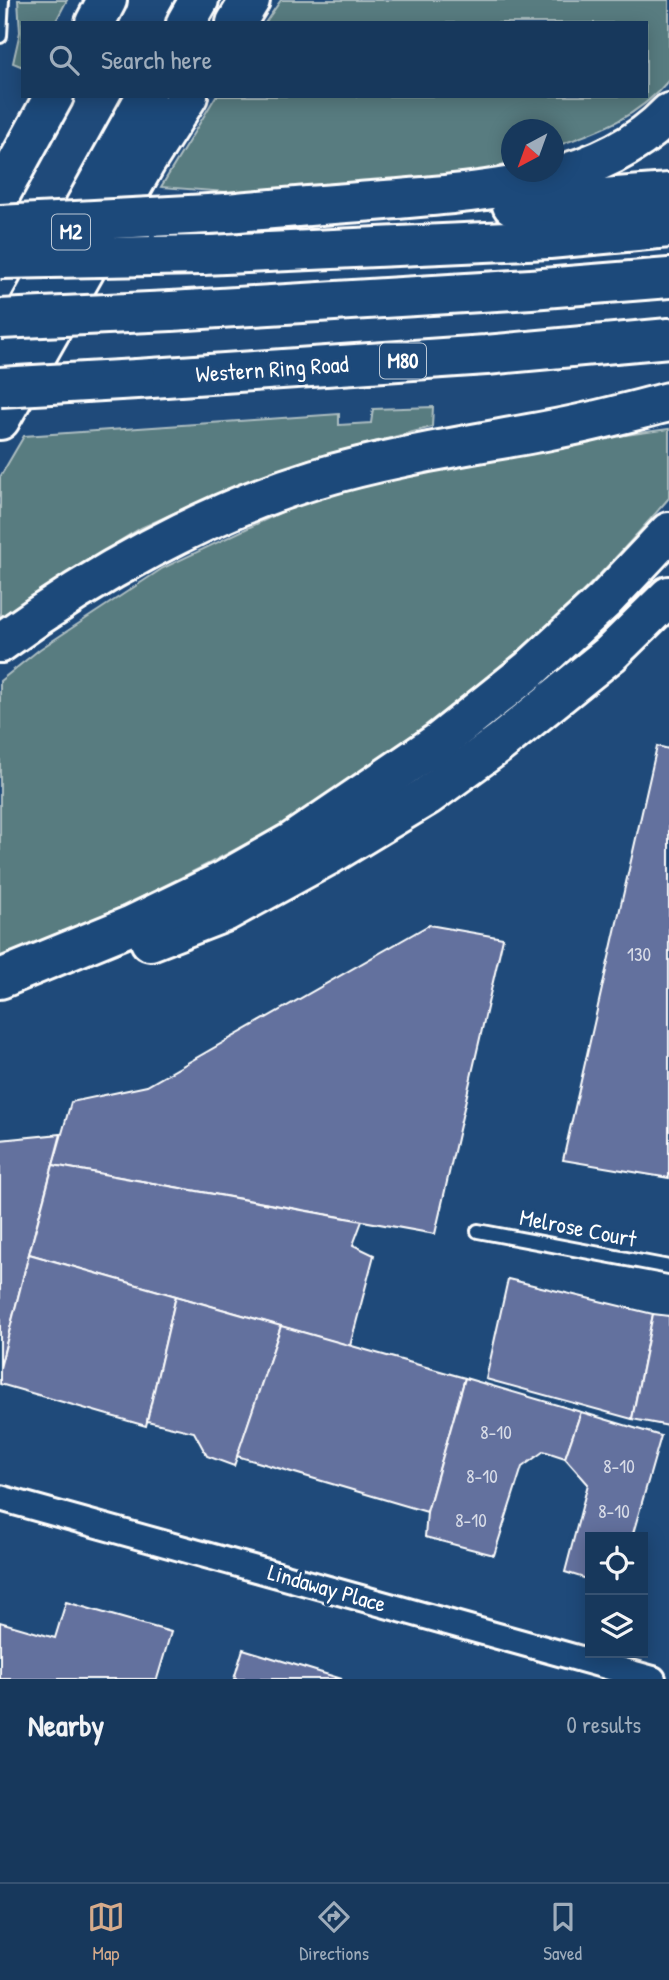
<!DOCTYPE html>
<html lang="en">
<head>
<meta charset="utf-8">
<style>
	body { margin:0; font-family:"Patrick Hand",sans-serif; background:#203f62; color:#f1f3f6 }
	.controls { position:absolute; right:21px; bottom:21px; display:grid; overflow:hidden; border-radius:0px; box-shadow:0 4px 18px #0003 }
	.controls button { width:63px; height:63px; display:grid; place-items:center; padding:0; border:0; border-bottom:2px solid #365272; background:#17385c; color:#f1f3f6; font:35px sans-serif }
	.compass { position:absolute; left:501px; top:119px; width:63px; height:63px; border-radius:50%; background:#17385c; box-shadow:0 4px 18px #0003; rotate:221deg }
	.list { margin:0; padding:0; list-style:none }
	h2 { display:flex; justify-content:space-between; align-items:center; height:91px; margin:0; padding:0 28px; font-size:30px }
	h2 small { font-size:23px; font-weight:400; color:#9eacbb }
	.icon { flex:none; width:38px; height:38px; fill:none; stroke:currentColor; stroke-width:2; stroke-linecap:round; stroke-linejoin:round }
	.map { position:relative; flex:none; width:669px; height:1679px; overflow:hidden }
	.search { position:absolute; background:#17385c; box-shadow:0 4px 18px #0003; left:21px; right:21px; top:21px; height:77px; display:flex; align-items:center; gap:18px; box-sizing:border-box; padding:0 24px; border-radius:0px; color:#9eacbb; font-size:26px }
	.sheet { height:203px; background:#17385c }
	nav { display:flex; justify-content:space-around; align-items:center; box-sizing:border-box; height:98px; border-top:2px solid #365272; background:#17385c; font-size:19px; color:#9eacbb }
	nav a { display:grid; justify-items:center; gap:4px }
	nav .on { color:#d6ab8b }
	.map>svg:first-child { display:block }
	.green { fill:#597b80; stroke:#acbdc0; stroke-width:2 }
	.building { fill:#63719e; stroke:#fff; stroke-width:2 }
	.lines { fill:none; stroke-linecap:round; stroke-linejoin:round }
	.lane-casing { stroke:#fff; stroke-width:18 }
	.street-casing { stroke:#fff; stroke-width:30 }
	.highway-casing { stroke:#fff; stroke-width:44 }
	.lane { stroke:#1f4a7a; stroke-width:12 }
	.street { stroke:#1f4a7a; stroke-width:24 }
	.highway { stroke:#1f4a7a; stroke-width:38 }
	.highway-bridge-casing { stroke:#fff; stroke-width:44; stroke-linecap:butt }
	.highway-bridge { stroke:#1f4a7a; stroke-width:38 }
	.labels { text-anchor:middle; stroke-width:6; stroke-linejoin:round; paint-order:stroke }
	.number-label { font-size:19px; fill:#d8dce7 }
	.shield { fill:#1f4a7a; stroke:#bcc9d7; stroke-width:2 }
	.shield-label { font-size:21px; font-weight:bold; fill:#fff }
	.street-label { font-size:23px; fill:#fff; stroke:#1f4a7a }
</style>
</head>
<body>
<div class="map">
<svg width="669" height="1679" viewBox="0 0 669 1679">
	<rect width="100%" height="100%" fill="#1f4a7a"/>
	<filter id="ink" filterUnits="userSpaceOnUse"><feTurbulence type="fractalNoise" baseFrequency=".0143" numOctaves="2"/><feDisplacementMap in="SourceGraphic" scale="14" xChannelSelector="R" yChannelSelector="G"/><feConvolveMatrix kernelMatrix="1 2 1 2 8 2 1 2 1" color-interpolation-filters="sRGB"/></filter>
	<g filter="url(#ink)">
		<g class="green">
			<polygon points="18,0 67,0 55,23 23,23 23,67 13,63 20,32"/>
			<path d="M281 0H669V80C637 118 599 131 554 147V130H512L511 161 489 170 425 179 239 193 161 187 216 96H646V23H265Z"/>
			<polygon points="433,407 432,427 309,459 203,500 141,528 71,571 0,622 0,477 24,436 339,414 339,425 371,423 373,409"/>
			<path d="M669 429V498C635 537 601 575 564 610 505 666 440 716 374 763 349 780 325 799 299 814 203 870 103 917 0 961V681L40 649 163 568 303 502 454 459Z"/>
		</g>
		<g class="building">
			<polygon points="657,746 669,749 669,1178 563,1160"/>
			<polygon points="429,925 503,938 435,1234 53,1165 71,1102 147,1086"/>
			<polygon points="61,1134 29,1254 0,1368 0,1140"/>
			<polygon points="53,1165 362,1221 353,1245 374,1255 350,1346 29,1254"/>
			<polygon points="29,1254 176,1296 146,1426 0,1384 0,1368"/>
			<polygon points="508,1279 653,1314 632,1419 486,1379"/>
			<polygon points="176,1296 281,1326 234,1466 207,1456 194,1432 147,1421"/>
			<polygon points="653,1314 669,1316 669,1426 632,1419"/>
			<polygon points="281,1326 465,1378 427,1512 237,1456"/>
			<polygon points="465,1378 581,1412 565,1458 544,1451 522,1467 494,1555 425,1537 427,1512"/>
			<polygon points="581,1412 661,1436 632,1537 590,1537 590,1580 565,1572 588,1484 565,1458"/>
			<polygon points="66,1602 171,1632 157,1679 0,1679 0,1622 55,1638"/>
			<polygon points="243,1649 342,1679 234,1679"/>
		</g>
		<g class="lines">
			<g class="lane-casing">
				<g id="lane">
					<polyline points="0,36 2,0"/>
					<polyline points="478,1231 669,1267"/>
				</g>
			</g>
			<g class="street-casing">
				<polyline id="street" points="0,1498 653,1679"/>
			</g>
			<g class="highway-casing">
				<g id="highway">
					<polyline points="95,23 107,0"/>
					<polyline points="186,23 199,0"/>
					<polyline points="236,23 250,0"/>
					<polyline points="0,195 54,96"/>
					<polyline points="512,205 669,193"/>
					<path d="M227 213C280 208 333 204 386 200 479 192 600 186 669 113"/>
					<polyline points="202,255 549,239 669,228"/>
					<polyline points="171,311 531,289 669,278"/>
					<polyline points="0,360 146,96"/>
					<polyline points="137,379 486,355 669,338"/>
					<polyline points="0,420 146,162 188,96"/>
					<path d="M0 643C93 575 204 513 315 479 391 456 471 445 550 430 590 423 629 412 669 402"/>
					<polyline points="150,941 225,912 331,854 427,796 500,743 610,654 669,596"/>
					<polyline points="0,979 132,925 225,880 292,842 439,742 530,669 604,601 669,532"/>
				</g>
			</g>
			<use href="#lane" class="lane"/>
			<use href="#street" class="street"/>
			<use href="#highway" class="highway"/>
			<g class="highway-bridge-casing">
				<g id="highway-bridge">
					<polyline points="0,225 227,213"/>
					<polyline points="0,259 202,255"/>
					<polyline points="0,319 171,311"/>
					<polyline points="0,387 137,379"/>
				</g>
			</g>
			<use href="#highway-bridge" class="highway-bridge"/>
		</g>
	</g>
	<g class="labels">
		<g class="number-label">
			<text x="639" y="961">130</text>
			<text x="496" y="1439">8-10</text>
			<text x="619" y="1473">8-10</text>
			<text x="482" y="1483">8-10</text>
			<text x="614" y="1518">8-10</text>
			<text x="471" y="1527">8-10</text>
		</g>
		<g class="shield">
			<rect x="52" y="214.5" width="38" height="35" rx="5"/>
			<rect x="380" y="343.5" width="46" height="35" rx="5"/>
		</g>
		<g class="shield-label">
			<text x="71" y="239">M2</text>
			<text x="403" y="368">M80</text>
		</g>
		<g class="street-label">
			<text transform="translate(272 369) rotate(-4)" y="8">Western Ring Road</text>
			<text transform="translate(578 1228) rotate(11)" y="8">Melrose Court</text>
			<text transform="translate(327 1588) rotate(16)" y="8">Lindaway Place</text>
		</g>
	</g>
</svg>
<div class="controls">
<button><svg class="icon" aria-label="locate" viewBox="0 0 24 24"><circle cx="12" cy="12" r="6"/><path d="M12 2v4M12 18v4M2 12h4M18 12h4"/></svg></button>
<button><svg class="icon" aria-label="layers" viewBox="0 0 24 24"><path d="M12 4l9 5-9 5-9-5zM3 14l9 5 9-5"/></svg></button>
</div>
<svg class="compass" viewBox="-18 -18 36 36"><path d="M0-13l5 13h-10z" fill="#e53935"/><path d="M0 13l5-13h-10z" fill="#9eacbb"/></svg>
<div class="search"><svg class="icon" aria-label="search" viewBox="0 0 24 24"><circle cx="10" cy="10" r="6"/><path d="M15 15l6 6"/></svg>Search here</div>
</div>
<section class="sheet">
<h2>Nearby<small>0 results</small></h2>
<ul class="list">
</ul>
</section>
<nav>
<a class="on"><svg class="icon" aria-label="map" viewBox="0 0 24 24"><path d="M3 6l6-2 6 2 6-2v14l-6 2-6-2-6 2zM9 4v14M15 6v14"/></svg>Map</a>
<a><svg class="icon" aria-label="directions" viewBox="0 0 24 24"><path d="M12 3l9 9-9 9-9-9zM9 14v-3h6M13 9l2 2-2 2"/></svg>Directions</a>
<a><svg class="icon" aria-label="saved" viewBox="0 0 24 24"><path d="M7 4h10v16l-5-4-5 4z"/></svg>Saved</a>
</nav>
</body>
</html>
